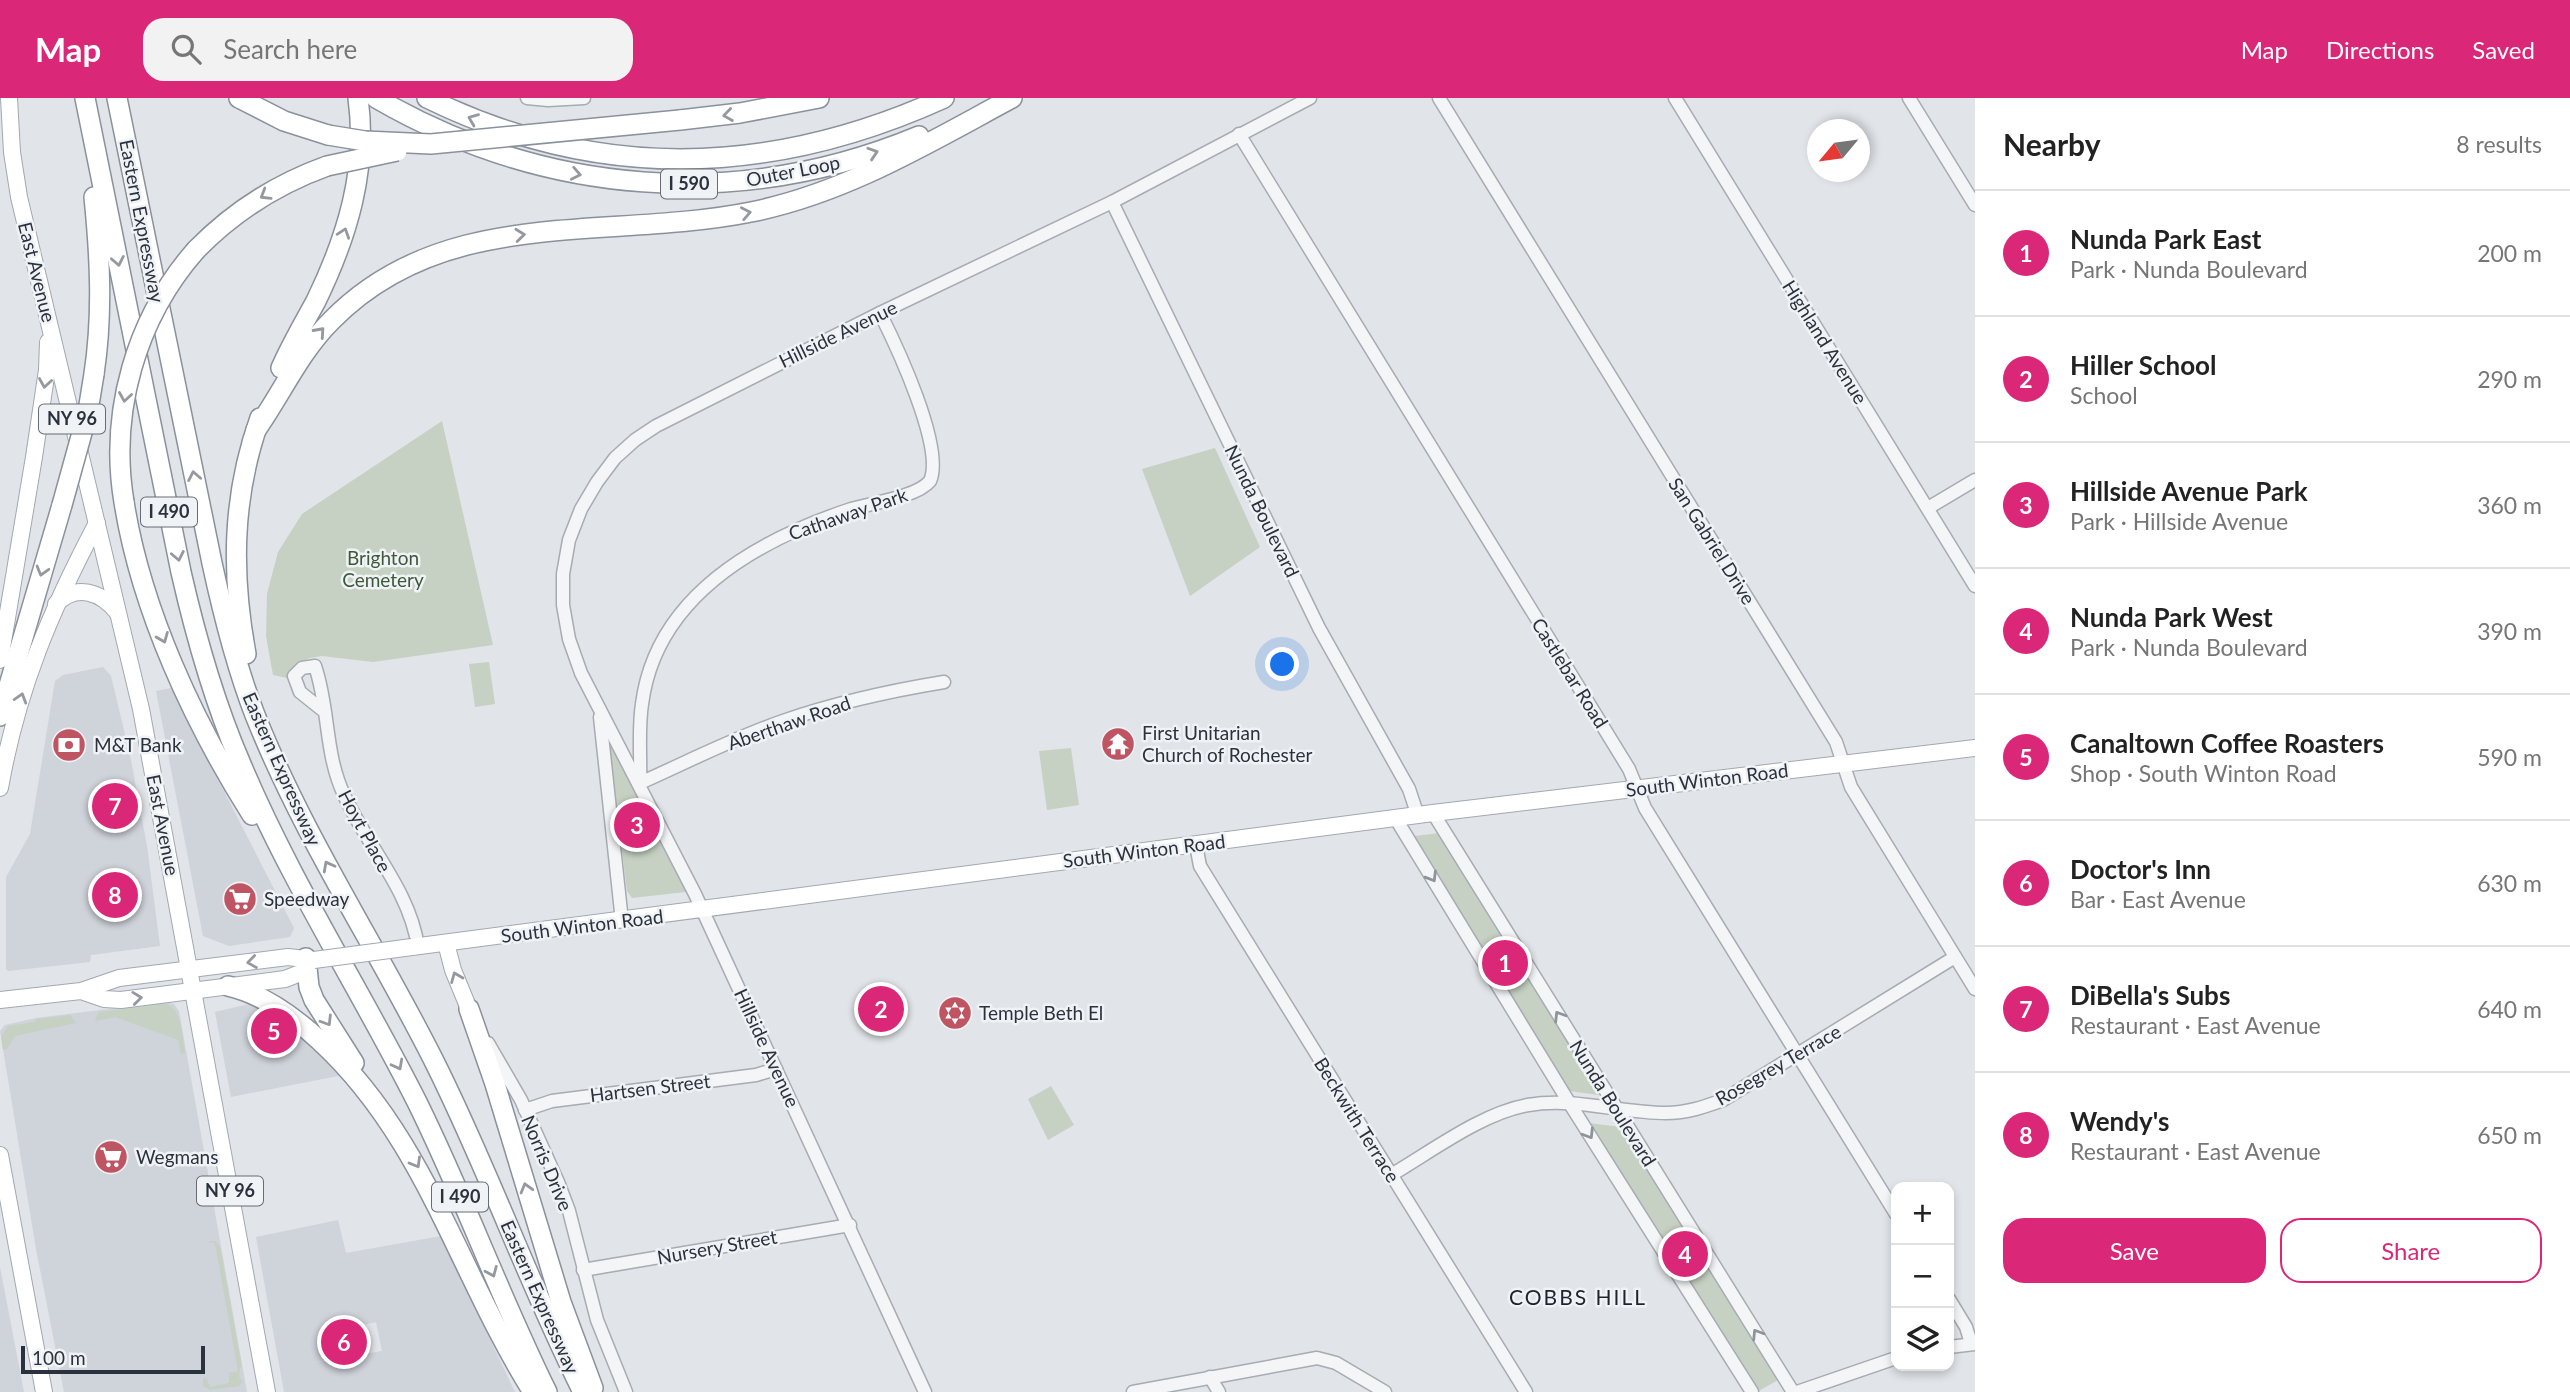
<!DOCTYPE html>
<html lang="en">
<head>
<meta charset="utf-8">
<style>
	body { margin:0; font-family:Lato,sans-serif; background:#f2f2f2; color:#222 }
	.controls { position:absolute; right:21px; bottom:21px; display:grid; overflow:hidden; border-radius:14px; box-shadow:0 4px 10px #0003 }
	.controls button { width:63px; height:63px; display:grid; place-items:center; padding:0; border:0; border-bottom:2px solid #e0e0e0; background:#fff; color:#222; font:35px sans-serif }
	.compass { position:absolute; left:1807px; top:21px; width:63px; height:63px; border-radius:50%; background:#fff; box-shadow:0 4px 10px #0003; rotate:241deg }
	.scale { position:absolute; left:21px; bottom:18px; width:184px; box-sizing:border-box; padding-left:7px; border:4px solid #2b323e; border-top:0; font-size:19px; line-height:24px; white-space:nowrap; color:#2b323e; -webkit-text-stroke:5px #f0f3f6; paint-order:stroke }
	.you { position:absolute; left:1283px; top:567px; width:24px; height:24px; margin:-18px; border:5px solid #fff; border-radius:50%; background:#1a73e8; box-shadow:0 0 0 10px #1a73e833 }
	.badge { display:grid; place-items:center; width:46px; height:46px; border-radius:50%; background:#db2777; color:#fff; font-size:23px; font-weight:700 }
	.pin { position:absolute; translate:-50% -50%; border:4px solid #fff; box-shadow:0 2px 7px #0006 }
	.list { margin:0; padding:0; list-style:none }
	h2 { display:flex; justify-content:space-between; align-items:center; height:91px; margin:0; padding:0 28px; font-size:30px }
	h2 small { font-size:23px; font-weight:400; color:#767676 }
	.list li { display:grid; grid-template-columns:46px 1fr auto; gap:21px; align-items:center; box-sizing:border-box; height:126px; padding:0 28px; border-top:2px solid #e0e0e0 }
	.list b { display:block; font-size:26px; white-space:nowrap }
	.list p { margin:0; font-size:23px; white-space:nowrap; color:#767676 }
	.list em { font-size:23px; font-style:normal; color:#767676 }
	.actions { display:flex; gap:14px; padding:21px 28px }
	.actions a { flex:1; padding:16px 0; border:2px solid #db2777; border-radius:21px; text-align:center; font-size:24px; color:#db2777 }
	.actions .main { background:#db2777; color:#fff }
	.icon { flex:none; width:38px; height:38px; fill:none; stroke:currentColor; stroke-width:2; stroke-linecap:round; stroke-linejoin:round }
	.map { position:relative; flex:none; width:1975px; height:1294px; overflow:hidden }
	header { display:flex; align-items:center; gap:42px; box-sizing:border-box; height:98px; padding:0 35px; background:#db2777; color:#fff }
	header strong { font-size:33px }
	nav { display:flex; gap:38px; margin-inline-start:auto; font-size:24px }
	.search { width:490px; height:63px; background:#f2f2f2; display:flex; align-items:center; gap:18px; box-sizing:border-box; padding:0 24px; border-radius:21px; color:#767676; font-size:26px }
	main { display:flex }
	aside { flex:1; background:#fff }
	.map>svg:first-child { display:block }
	.built { fill:#cfd3da; fill-rule:evenodd }
	.green { fill:#c6d1c3 }
	.lines { fill:none; stroke-linecap:round; stroke-linejoin:round }
	.minor-casing { stroke:#a7abb2; stroke-width:15 }
	.major-casing { stroke:#a2a8b2; stroke-width:18 }
	.highway-casing { stroke:#8a919d; stroke-width:22 }
	.minor { stroke:#f3f5f7; stroke-width:12 }
	.major { stroke:#fff; stroke-width:16 }
	.highway { stroke:#fff; stroke-width:19 }
	.major-bridge-casing { stroke:#a2a8b2; stroke-width:18; stroke-linecap:butt }
	.highway-bridge-casing { stroke:#8a919d; stroke-width:22; stroke-linecap:butt }
	.major-bridge { stroke:#fff; stroke-width:16 }
	.highway-bridge { stroke:#fff; stroke-width:19 }
	.oneway { stroke:#95989e }
	.oneway2 { stroke:#8f949a }
	.labels { text-anchor:middle; stroke-width:5; stroke-linejoin:round; paint-order:stroke }
	.shield { fill:#f0f3f6; stroke:#666c75; stroke-width:2 }
	.shield-label { font-size:18px; font-weight:bold; fill:#2b323e }
	.street-label { font-size:19px; fill:#2b323e; stroke:#f0f3f6 }
	.park-label { font-size:19px; fill:#3f583a; stroke:#f0f3f6 }
	.poi-label { font-size:19px; fill:#2b323e; stroke:#f0f3f6; text-anchor:start }
	.neighbourhood-label { font-size:21px; letter-spacing:2px; fill:#1d232f; stroke:#f0f3f6 }
</style>
</head>
<body>
<header>
<strong>Map</strong>
<div class="search"><svg class="icon" aria-label="search" viewBox="0 0 24 24"><circle cx="10" cy="10" r="6"/><path d="M15 15l6 6"/></svg>Search here</div>
<nav><a>Map</a><a>Directions</a><a>Saved</a></nav>
</header>
<main>
<div class="map">
<svg width="1975" height="1294" viewBox="0 0 1975 1294">
	<rect width="100%" height="100%" fill="#e1e4e8"/>
	<g class="built">
		<polygon points="103,569 111,578 130,657 147,748 160,848 91,857 90,864 8,873 6,871 6,779 30,736 55,583 63,577"/>
		<polygon points="171,590 294,830 290,839 229,848 203,838 156,593"/>
		<polygon points="164,904 174,906 179,913 247,1294 64,1294 36,1151 0,933 5,927 36,920"/>
		<polygon points="253,905 284,924 343,977 231,999 215,914"/>
		<path d="M338 1122 346 1155 441 1138 515 1294H284L256 1139ZM376 1224 382 1253 312 1265 368 1253 363 1227Z"/>
		<polygon points="0,1169 24,1294 0,1294"/>
	</g>
	<g class="green">
		<polygon points="442,323 493,547 373,564 322,558 310,560 295,566 287,580 273,577 266,538 267,496 278,454 302,416"/>
		<polygon points="1215,350 1260,449 1190,498 1142,371"/>
		<polygon points="489,564 495,606 475,609 469,566"/>
		<polygon points="609,649 613,649 685,789 685,794 632,800 627,793"/>
		<polygon points="1071,650 1079,707 1047,712 1039,653"/>
		<polygon points="1440,735 1599,992 1599,997 1569,993 1414,738"/>
		<path d="M164 906C183 908 182 940 185 955L181 956 178 942 115 919 95 923 99 914Z"/>
		<polygon points="70,917 76,925 15,938 7,951 3,952 1,939 8,928 34,924 37,921"/>
		<polygon points="1051,988 1074,1027 1048,1042 1028,1001"/>
		<polygon points="1588,1025 1621,1029 1778,1282 1757,1294"/>
		<polygon points="215,1143 220,1149 242,1269 240,1270 239,1279 243,1283 239,1288 210,1292 203,1288 203,1280 207,1281 210,1289 229,1285 229,1275 238,1273 215,1145 206,1144"/>
	</g>
	<g class="lines">
		<g class="minor-casing">
			<g id="minor">
				<polyline points="527,0 548,2 584,0"/>
				<polyline points="1439,0 1836,644 1851,689 1975,891"/>
				<polyline points="1675,0 1975,488"/>
				<polyline points="1909,0 1975,107"/>
				<polyline points="1239,36 1629,671 1645,710 1896,1116"/>
				<polyline points="1112,104 1319,530 1409,691 1418,718"/>
				<path d="M880 215C896 247 945 350 930 383 917 399 872 405 851 411 758 442 656 498 642 606 638 631 641 659 640 685 687 664 734 640 783 623 835 605 889 593 944 584"/>
				<polyline points="1928,410 1975,382"/>
				<path d="M325 614 300 594 294 578 302 570 315 568C330 612 324 656 345 699 368 749 410 793 418 849"/>
				<polyline points="600,619 622,823"/>
				<polyline points="1433,715 1793,1294"/>
				<polyline points="1396,721 1570,1006 1752,1294"/>
				<polyline points="1196,747 1200,768 1526,1294"/>
				<polyline points="488,945 521,1002 558,1084 569,1113 597,1222 626,1294"/>
				<polyline points="525,1012 552,1003 756,977 776,971"/>
				<path d="M1391 1077C1432 1053 1482 1015 1528 1007 1574 999 1621 1015 1666 1015 1687 1015 1704 1009 1723 1002L1955 859"/>
				<polyline points="583,1172 850,1127"/>
				<polyline points="1949,1201 1966,1229 1971,1245"/>
				<polyline points="1949,1249 1975,1246"/>
				<polyline points="1210,1279 1219,1294"/>
				<polyline points="925,1294 695,796 581,575 569,541 563,507 563,476 569,442 581,411 597,384 615,360 635,342 656,328 880,215 1112,104 1310,0"/>
				<polyline points="1133,1294 1317,1260 1336,1265 1385,1294"/>
				<polyline points="1797,1294 1896,1260"/>
			</g>
		</g>
		<g class="major-casing">
			<g id="major">
				<polyline points="9,0 12,54 19,99 141,611 267,1294"/>
				<path d="M56 506C76 485 101 494 117 514"/>
				<polyline points="0,562 34,359 47,272 48,244"/>
				<path d="M0 690C17 592 51 512 97 425"/>
				<polyline points="446,845 453,872 469,911"/>
				<polyline points="412,849 1433,715 1975,650"/>
				<polyline points="0,902 81,893 119,880 288,859 314,862 303,874 285,881 121,902 104,901 81,893"/>
				<polyline points="0,1057 44,1294"/>
			</g>
		</g>
		<g class="highway-casing">
			<g id="highway">
				<path d="M85 0 181 474C196 540 214 604 241 666 290 783 360 891 417 1004 464 1099 500 1199 547 1294"/>
				<path d="M117 0 212 465C223 516 236 568 255 617 303 738 375 846 433 961 488 1070 528 1185 583 1294"/>
				<polyline points="239,0 284,23 328,37"/>
				<path d="M376 0C545 98 738 113 919 38"/>
				<path d="M427 0C598 84 772 78 944 0"/>
				<polyline points="680,22 740,15 819,0"/>
				<path d="M94 99C100 159 103 216 94 276"/>
				<path d="M196 152C233 114 277 86 327 68"/>
				<path d="M281 270C291 247 304 225 316 203 347 139 368 72 358 0"/>
				<path d="M256 332C282 295 299 255 331 223 445 106 607 143 751 114 846 95 928 45 1012 0"/>
				<path d="M124 404C141 512 194 625 252 717"/>
				<path d="M246 556C231 475 232 398 260 320"/>
				<polyline points="0,618 62,407"/>
				<polyline points="306,860 309,889 314,902 354,965"/>
				<path d="M228 888C263 896 293 918 319 942 426 1040 458 1175 533 1294"/>
				<polyline points="469,911 495,986 561,1204 593,1290"/>
			</g>
		</g>
		<use href="#minor" class="minor"/>
		<use href="#major" class="major"/>
		<use href="#highway" class="highway"/>
		<g class="major-bridge-casing">
			<polyline id="major-bridge" points="314,862 412,849"/>
		</g>
		<g class="highway-bridge-casing">
			<g id="highway-bridge">
				<polyline points="328,37 365,43 431,46 680,22"/>
				<polyline points="327,68 397,53"/>
				<path d="M124 404C109 314 136 220 196 152"/>
				<polyline points="62,407 88,313 94,276"/>
			</g>
		</g>
		<use href="#major-bridge" class="major-bridge"/>
		<use href="#highway-bridge" class="highway-bridge"/>
	</g>
	<defs><path id="oneway-chevron" d="M-2-3.5L2.5 0L-2 3.5" fill="none" stroke-width="1.6" stroke-linecap="round" stroke-linejoin="round" transform="scale(1.75)"/></defs>
	<g class="oneway">
		<use href="#oneway-chevron" transform="translate(728 17) rotate(172)"/>
		<use href="#oneway-chevron" transform="translate(473 21) rotate(-158)"/>
		<use href="#oneway-chevron" transform="translate(873 55) rotate(-18)"/>
		<use href="#oneway-chevron" transform="translate(576 76) rotate(11)"/>
		<use href="#oneway-chevron" transform="translate(265 97) rotate(149)"/>
		<use href="#oneway-chevron" transform="translate(746 115) rotate(-11)"/>
		<use href="#oneway-chevron" transform="translate(344 135) rotate(-71)"/>
		<use href="#oneway-chevron" transform="translate(520 137) rotate(-6)"/>
		<use href="#oneway-chevron" transform="translate(118 163) rotate(79)"/>
		<use href="#oneway-chevron" transform="translate(320 234) rotate(-48)"/>
		<use href="#oneway-chevron" transform="translate(45 285) rotate(99)"/>
		<use href="#oneway-chevron" transform="translate(125 299) rotate(99)"/>
		<use href="#oneway-chevron" transform="translate(194 378) rotate(-101)"/>
		<use href="#oneway-chevron" transform="translate(178 458) rotate(79)"/>
		<use href="#oneway-chevron" transform="translate(42 473) rotate(106)"/>
		<use href="#oneway-chevron" transform="translate(163 540) rotate(68)"/>
		<use href="#oneway-chevron" transform="translate(21 600) rotate(-73)"/>
		<use href="#oneway-chevron" transform="translate(328 768) rotate(-118)"/>
		<use href="#oneway-chevron" transform="translate(252 864) rotate(172)"/>
		<use href="#oneway-chevron" transform="translate(456 879) rotate(-112)"/>
		<use href="#oneway-chevron" transform="translate(137 900) rotate(-7)"/>
		<use href="#oneway-chevron" transform="translate(327 923) rotate(58)"/>
		<use href="#oneway-chevron" transform="translate(398 967) rotate(62)"/>
		<use href="#oneway-chevron" transform="translate(416 1065) rotate(60)"/>
		<use href="#oneway-chevron" transform="translate(526 1090) rotate(-106)"/>
		<use href="#oneway-chevron" transform="translate(492 1174) rotate(67)"/>
	</g>
	<g class="oneway2">
		<use href="#oneway-chevron" transform="translate(1432 779) rotate(59)"/>
		<use href="#oneway-chevron" transform="translate(1559 918) rotate(-122)"/>
		<use href="#oneway-chevron" transform="translate(1589 1036) rotate(58)"/>
		<use href="#oneway-chevron" transform="translate(1757 1236) rotate(-122)"/>
	</g>
	<defs>
		<g id="temple-disc" transform="scale(1.75)"><circle r="9.5" fill="#bf5463" stroke="#f0f3f6"/><path d="M0-6L5-2H3V0L6.5 2.5H4V6H1.5V3h-3V6H-4V2.5H-6.5L-3 0V-2H-5Z" fill="#fff"/></g>
		<g id="bank-disc" transform="scale(1.75)"><circle r="9.5" fill="#bf5463" stroke="#f0f3f6"/><path d="M-6-4H6V4H-6ZM0-2.3a2.3 2.3 0 1 0 0 4.6a2.3 2.3 0 1 0 0-4.6Z" fill="#fff"/></g>
		<g id="supermarket-disc" transform="scale(1.75)"><circle r="9.5" fill="#bf5463" stroke="#f0f3f6"/><path d="M-6-5.5h2.5l.6 2H6L4.5 2H-2.5L-4.4-4H-6ZM-1.5 3.2a1.3 1.3 0 1 0 .1 0ZM3 3.2a1.3 1.3 0 1 0 .1 0Z" fill="#fff"/></g>
		<g id="synagogue-disc" transform="scale(1.75)"><circle r="9.5" fill="#bf5463" stroke="#f0f3f6"/><path d="M0-6.5L5.6 3.2H-5.6ZM0 6.5L5.6-3.2H-5.6Z" fill="#fff"/></g>
	</defs>
	<g fill-rule="evenodd">
		<use href="#temple-disc" x="1118" y="646"/>
		<use href="#bank-disc" x="69" y="647"/>
		<use href="#supermarket-disc" x="240" y="801"/>
		<use href="#synagogue-disc" x="955" y="915"/>
		<use href="#supermarket-disc" x="111" y="1059"/>
	</g>
	<g class="labels">
		<g class="shield">
			<rect x="661" y="71.5" width="56" height="29" rx="5"/>
			<rect x="39" y="306.5" width="66" height="29" rx="5"/>
			<rect x="141" y="399.5" width="56" height="29" rx="5"/>
			<rect x="197" y="1078.5" width="66" height="29" rx="5"/>
			<rect x="432" y="1084.5" width="56" height="29" rx="5"/>
		</g>
		<g class="shield-label">
			<text x="689" y="92">I 590</text>
			<text x="72" y="327">NY 96</text>
			<text x="169" y="420">I 490</text>
			<text x="230" y="1099">NY 96</text>
			<text x="460" y="1105">I 490</text>
		</g>
		<g class="street-label">
			<text transform="translate(793 73) rotate(-11)" y="7">Outer Loop</text>
			<text transform="translate(142 123) rotate(79)" y="7">Eastern Expressway</text>
			<text transform="translate(37 174) rotate(76)" y="7">East Avenue</text>
			<text transform="translate(838 236) rotate(-26)" y="7">Hillside Avenue</text>
			<text transform="translate(1825 244) rotate(58)" y="7">Highland Avenue</text>
			<text transform="translate(1262 413) rotate(64)" y="7">Nunda Boulevard</text>
			<text transform="translate(848 416) rotate(-19)" y="7">Cathaway Park</text>
			<text transform="translate(1712 443) rotate(58)" y="7">San Gabriel Drive</text>
			<text transform="translate(1570 575) rotate(58)" y="7">Castlebar Road</text>
			<text transform="translate(789 625) rotate(-19)" y="7">Aberthaw Road</text>
			<text transform="translate(282 671) rotate(66)" y="7">Eastern Expressway</text>
			<text transform="translate(1707 682) rotate(-7)" y="7">South Winton Road</text>
			<text transform="translate(163 727) rotate(79)" y="7">East Avenue</text>
			<text transform="translate(365 733) rotate(62)" y="7">Hoyt Place</text>
			<text transform="translate(1144 753) rotate(-7)" y="7">South Winton Road</text>
			<text transform="translate(582 828) rotate(-7)" y="7">South Winton Road</text>
			<text transform="translate(767 950) rotate(65)" y="7">Hillside Avenue</text>
			<text transform="translate(1778 967) rotate(-30)" y="7">Rosegrey Terrace</text>
			<text transform="translate(650 990) rotate(-7)" y="7">Hartsen Street</text>
			<text transform="translate(1613 1005) rotate(58)" y="7">Nunda Boulevard</text>
			<text transform="translate(1357 1022) rotate(58)" y="7">Beckwith Terrace</text>
			<text transform="translate(547 1065) rotate(67)" y="7">Norris Drive</text>
			<text transform="translate(717 1149) rotate(-10)" y="7">Nursery Street</text>
			<text transform="translate(540 1199) rotate(66)" y="7">Eastern Expressway</text>
		</g>
		<g class="park-label">
			<text x="383" y="467">Brighton<tspan x="383" dy="22">Cemetery</tspan></text>
		</g>
		<g class="poi-label">
			<text x="1142" y="642">First Unitarian<tspan x="1142" dy="22">Church of Rochester</tspan></text>
			<text x="94" y="654">M&amp;T Bank</text>
			<text x="264" y="808">Speedway</text>
			<text x="979" y="922">Temple Beth El</text>
			<text x="136" y="1066">Wegmans</text>
		</g>
		<g class="neighbourhood-label">
			<text x="1578" y="1207">COBBS HILL</text>
		</g>
	</g>
</svg>
<div class="controls">
<button>+</button>
<button>−</button>
<button><svg class="icon" aria-label="layers" viewBox="0 0 24 24"><path d="M12 4l9 5-9 5-9-5zM3 14l9 5 9-5"/></svg></button>
</div>
<svg class="compass" viewBox="-18 -18 36 36"><path d="M0-13l5 13h-10z" fill="#e53935"/><path d="M0 13l5-13h-10z" fill="#767676"/></svg>
<div class="scale">100 m</div>
<div class="you"></div>
<div class="pin badge" style="left:1505px;top:865px">1</div>
<div class="pin badge" style="left:881px;top:911px">2</div>
<div class="pin badge" style="left:637px;top:727px">3</div>
<div class="pin badge" style="left:1685px;top:1156px">4</div>
<div class="pin badge" style="left:274px;top:933px">5</div>
<div class="pin badge" style="left:344px;top:1244px">6</div>
<div class="pin badge" style="left:115px;top:708px">7</div>
<div class="pin badge" style="left:115px;top:797px">8</div>
</div>
<aside>
<h2>Nearby<small>8 results</small></h2>
<ul class="list">
<li><span class="badge">1</span><div><b>Nunda Park East</b><p>Park · Nunda Boulevard</p></div><em>200 m</em></li>
<li><span class="badge">2</span><div><b>Hiller School</b><p>School</p></div><em>290 m</em></li>
<li><span class="badge">3</span><div><b>Hillside Avenue Park</b><p>Park · Hillside Avenue</p></div><em>360 m</em></li>
<li><span class="badge">4</span><div><b>Nunda Park West</b><p>Park · Nunda Boulevard</p></div><em>390 m</em></li>
<li><span class="badge">5</span><div><b>Canaltown Coffee Roasters</b><p>Shop · South Winton Road</p></div><em>590 m</em></li>
<li><span class="badge">6</span><div><b>Doctor's Inn</b><p>Bar · East Avenue</p></div><em>630 m</em></li>
<li><span class="badge">7</span><div><b>DiBella's Subs</b><p>Restaurant · East Avenue</p></div><em>640 m</em></li>
<li><span class="badge">8</span><div><b>Wendy's</b><p>Restaurant · East Avenue</p></div><em>650 m</em></li>
</ul>
<div class="actions"><a class="main">Save</a><a>Share</a></div>
</aside>
</main>
</body>
</html>
